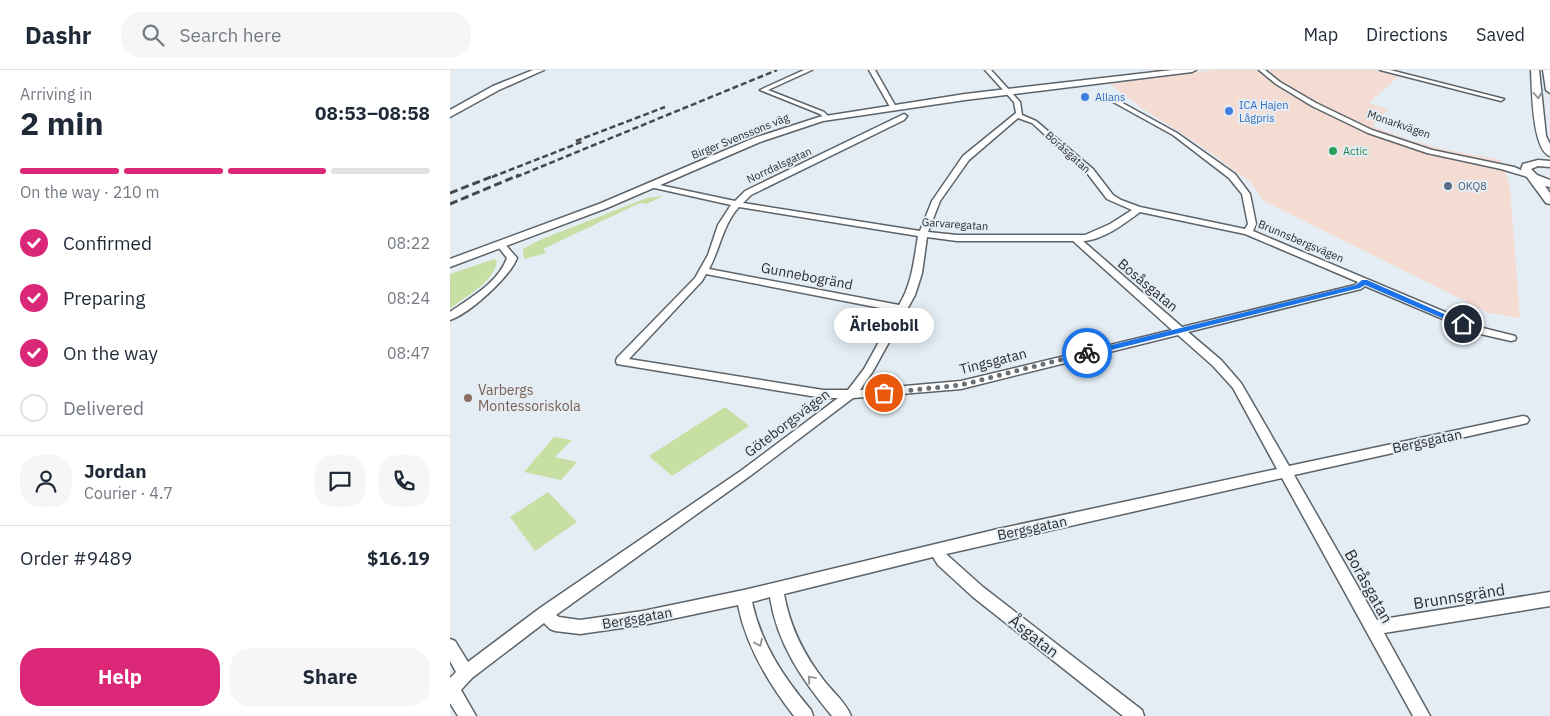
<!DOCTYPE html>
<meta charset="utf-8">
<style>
body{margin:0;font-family:"IBM Plex Sans",sans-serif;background:#f6f6f7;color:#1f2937;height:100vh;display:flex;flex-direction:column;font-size:19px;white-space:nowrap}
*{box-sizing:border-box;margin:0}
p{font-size:16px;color:#747a83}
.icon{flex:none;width:28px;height:28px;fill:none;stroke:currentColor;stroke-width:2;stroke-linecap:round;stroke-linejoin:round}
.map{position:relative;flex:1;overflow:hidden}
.sheet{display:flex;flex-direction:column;background:#fff;width:450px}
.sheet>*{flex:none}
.pin{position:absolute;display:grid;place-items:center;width:42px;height:42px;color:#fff;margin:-21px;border:2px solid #fff;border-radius:50%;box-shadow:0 1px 5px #0007}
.courier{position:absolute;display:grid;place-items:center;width:50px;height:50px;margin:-25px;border:4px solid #1a73e8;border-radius:50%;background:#fff;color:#222;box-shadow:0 1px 6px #0007}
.bubble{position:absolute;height:35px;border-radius:18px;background:#fff;box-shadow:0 2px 12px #0003;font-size:16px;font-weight:700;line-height:35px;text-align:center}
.head em{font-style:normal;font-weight:700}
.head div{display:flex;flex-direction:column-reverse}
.head{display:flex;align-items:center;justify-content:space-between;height:85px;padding:0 20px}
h1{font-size:32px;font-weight:700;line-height:38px}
.bar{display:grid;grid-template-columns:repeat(4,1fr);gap:8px 5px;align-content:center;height:60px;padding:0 20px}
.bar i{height:6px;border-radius:4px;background:#e0e1e3}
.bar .current{background:#db2777}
.bar p{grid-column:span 4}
.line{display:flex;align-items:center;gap:12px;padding:0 20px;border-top:1px solid #e0e1e3}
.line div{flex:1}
.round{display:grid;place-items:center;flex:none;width:52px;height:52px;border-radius:20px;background:#f6f6f7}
ol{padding:0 20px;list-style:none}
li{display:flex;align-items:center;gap:15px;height:55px}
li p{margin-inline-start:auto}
li .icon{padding:5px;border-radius:50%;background:#db2777;color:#fff;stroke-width:4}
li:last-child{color:#747a83}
li i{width:28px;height:28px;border:2px solid #e0e1e3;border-radius:50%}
.button{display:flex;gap:10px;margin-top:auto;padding:10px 20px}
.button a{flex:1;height:58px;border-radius:20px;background:#db2777;color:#fff;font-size:20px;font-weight:700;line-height:58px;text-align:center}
.button a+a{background:#f6f6f7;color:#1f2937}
header{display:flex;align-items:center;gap:30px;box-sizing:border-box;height:70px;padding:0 25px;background:#fff;border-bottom:1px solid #e0e1e3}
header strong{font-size:24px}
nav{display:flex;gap:28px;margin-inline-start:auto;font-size:18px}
.search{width:350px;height:45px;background:#f6f6f7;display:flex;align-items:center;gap:12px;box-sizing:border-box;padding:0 18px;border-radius:20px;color:#747a83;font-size:19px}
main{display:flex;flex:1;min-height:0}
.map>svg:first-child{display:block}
.commercial{fill:#f5dcd3}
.green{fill:#c8dfa3}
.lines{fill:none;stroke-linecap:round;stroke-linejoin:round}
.minor-casing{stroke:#5c6369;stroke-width:3}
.tertiary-casing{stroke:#5c6369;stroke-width:3}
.minor{fill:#fff;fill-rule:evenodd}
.tertiary{fill:#fff;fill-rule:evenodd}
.rail-far1{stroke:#45494c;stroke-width:2.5;stroke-dasharray:6 3;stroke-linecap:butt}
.rail{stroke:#45494c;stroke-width:3;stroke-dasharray:8 4;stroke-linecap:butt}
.oneway{stroke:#959698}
.route{fill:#1a73e8}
.done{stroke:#6c7175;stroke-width:5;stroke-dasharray:0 9}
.shop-dot{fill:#3f7fe0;stroke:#e4edf4;stroke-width:2}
.leisure-dot{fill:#2e9e5b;stroke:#e4edf4;stroke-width:2}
.service-dot{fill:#5c6f8a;stroke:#e4edf4;stroke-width:2}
.education-dot{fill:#8d6e63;stroke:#e4edf4;stroke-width:2}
.labels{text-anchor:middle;stroke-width:4;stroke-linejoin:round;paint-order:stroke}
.far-shop-label{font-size:11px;fill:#366cbe;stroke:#e4edf4;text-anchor:start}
.far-street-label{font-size:11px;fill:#2b2e31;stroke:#e4edf4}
.far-leisure-label{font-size:11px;fill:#27864d;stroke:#e4edf4;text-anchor:start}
.far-service-label{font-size:11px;fill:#4e5e75;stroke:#e4edf4;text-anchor:start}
.street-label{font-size:14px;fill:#2b2e31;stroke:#e4edf4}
.education-label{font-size:14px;fill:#785e54;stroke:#e4edf4;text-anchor:start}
.near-street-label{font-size:16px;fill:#2b2e31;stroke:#e4edf4}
</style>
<header>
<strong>Dashr</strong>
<div class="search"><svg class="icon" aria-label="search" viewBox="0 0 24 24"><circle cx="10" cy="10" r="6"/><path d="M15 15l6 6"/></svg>Search here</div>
<nav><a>Map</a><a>Directions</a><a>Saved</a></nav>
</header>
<main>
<section class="sheet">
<div class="head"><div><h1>2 min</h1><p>Arriving in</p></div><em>08:53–08:58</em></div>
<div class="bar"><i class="current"></i><i class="current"></i><i class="current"></i><i></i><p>On the way · 210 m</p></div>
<ol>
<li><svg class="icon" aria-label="check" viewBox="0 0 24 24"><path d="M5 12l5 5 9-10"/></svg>Confirmed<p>08:22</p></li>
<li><svg class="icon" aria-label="check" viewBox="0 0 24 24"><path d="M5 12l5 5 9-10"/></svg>Preparing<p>08:24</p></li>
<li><svg class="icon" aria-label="check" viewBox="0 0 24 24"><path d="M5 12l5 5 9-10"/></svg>On the way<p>08:47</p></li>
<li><i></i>Delivered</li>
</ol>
<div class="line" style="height:90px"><a class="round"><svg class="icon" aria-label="person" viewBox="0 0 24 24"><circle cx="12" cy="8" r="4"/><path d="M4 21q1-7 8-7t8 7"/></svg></a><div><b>Jordan</b><p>Courier · 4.7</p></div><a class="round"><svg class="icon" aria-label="chat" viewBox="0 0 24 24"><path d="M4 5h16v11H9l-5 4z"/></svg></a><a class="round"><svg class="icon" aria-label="phone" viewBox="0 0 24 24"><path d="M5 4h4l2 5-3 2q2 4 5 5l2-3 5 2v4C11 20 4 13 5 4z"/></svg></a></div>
<div class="line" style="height:65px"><div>Order #9489</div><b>$16.19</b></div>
<div class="button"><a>Help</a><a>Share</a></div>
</section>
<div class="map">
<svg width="1100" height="646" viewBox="0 0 1100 646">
<rect width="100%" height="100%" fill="#e4edf4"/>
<!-- commercial -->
<path class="commercial" d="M764,0h161l24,6 -30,27 19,6 -16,17 34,13 36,10 59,11 9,27 10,131 -31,-5 -225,-112 -14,-19 -47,-35 -63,-40 -30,-23z"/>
<!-- green -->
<g class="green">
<path d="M213,126l-16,8 -7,-1 -97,46 3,4 -22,6 -1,-10 19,-10 105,-41z"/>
<path d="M44,189l3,2c-2,21 -32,35 -47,48v-35z"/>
<path d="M275,337l24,19 -77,50 -23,-20z"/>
<path d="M104,367l18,3 -17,17 22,5 -16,18 -37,-8z"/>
<path d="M98,422l29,30 -42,29 -25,-34z"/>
</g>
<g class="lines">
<!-- minor casing -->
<g class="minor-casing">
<g id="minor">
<path d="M354,0h8l-44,20 56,22 6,6 -1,1h-4l-5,-5 -60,-24z"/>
<path d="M419,0h6l21,37 -1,1 -5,-1z"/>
<path d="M535,0h6l29,32 2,13 14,6 57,48 20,26 8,5 19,7 105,22 3,-5 -6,-30 -13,-16 -56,-43 -67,-37 -1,-1 3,-2 69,38 58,41 15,20 6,30 -3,7 230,97 32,8 1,2 -1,2 -4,1 -35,-8 -111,-47 -4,3 -173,43 33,28 20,23 48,83 234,-50 4,1 2,3 -2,3 -4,1 -229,51 83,145 173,-28v14l-166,27 46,83h-17l-131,-238 -336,76 37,33 159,123 2,6h-21l-150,-119 -35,-32 -5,-8 -149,37c6,34 20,61 41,88 9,11 21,21 26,34h-19c-29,-35 -55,-72 -62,-119l-18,5c9,42 32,76 59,108l2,6h-19c-25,-32 -48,-70 -56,-111l-95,20 -63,9 -25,-3 -5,-2 -6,-6 -72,55 -11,12 15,26h-18l-8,-13v-25l6,-6 -6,-11v-22l5,2 13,21 72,-54 202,-138 96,-72h-15l-206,-34 -1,-3 1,-3 78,-80 13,-23 10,-30 13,-20 -81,-18v-4l85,18 10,-10 159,-77 3,2 -3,4 -153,75 -8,8 177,28 12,-30 31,-45 53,-43 -2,-11zM568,48l14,5 55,50 20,26 25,11 -22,14 -25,11h-128l-29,-3 12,-31 29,-41zM289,137l179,29c-4,24 -6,48 -19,69l-190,-36c11,-20 14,-45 30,-62zM690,142l105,22 113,48 -3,3 -173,42 -99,-86c20,-1 41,-17 57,-29zM477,167l30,4h116l99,89 -211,51 -101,9 13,-19 42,-76 7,-22zM256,204l190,37 -32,58 -16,21h-25l-194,-31 73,-78zM728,265l35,31 20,22 44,81 -279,60 -254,61 -101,21 -63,9 -21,-3 -3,-2 194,-139 103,-78 108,-9z"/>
<path d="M809,0h6l15,12 36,21 56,27 60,20 82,17 21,9 -4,2 -30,-9 -74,-16 -59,-20 -56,-27 -36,-22z"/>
<path d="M930,0h10l114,29 -3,2z"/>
<path d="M50,171l3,1 14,16c-7,19 -48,56 -67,62v-8c20,-14 48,-29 57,-54l-11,-14z"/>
</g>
</g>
<!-- tertiary casing -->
<g class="tertiary-casing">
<g id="tertiary">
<path d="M83,0h11l-45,20 -49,27v-7l43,-24z"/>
<path d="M722,0h24l-4,2 -227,28 -142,21 -63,21 -153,66 -157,59v-8l149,-55 155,-66 65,-21 146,-23z"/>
<path d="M1081,0h8l7,66 4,8v12c-18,-6 -18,-68 -19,-86z"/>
<path d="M1093,0h7v23l-4,-3z"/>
<path d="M1088,90l12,1v6l-12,-1 -7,3 6,6 13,5v7l-5,-1 5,7v11l-4,-1 -25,-34 2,-5z"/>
</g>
</g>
<!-- minor -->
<use href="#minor" class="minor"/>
<!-- tertiary -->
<use href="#tertiary" class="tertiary"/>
<!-- rail-far1 -->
<g class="rail-far1">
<path d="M126,71l89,-34"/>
<path d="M42,107l92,-36"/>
<path d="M66,107l261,-107"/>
</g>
<!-- rail -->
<g class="rail">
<path d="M0,123l46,-18"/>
<path d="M0,134l69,-29"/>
</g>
</g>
<!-- one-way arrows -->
<defs><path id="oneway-chevron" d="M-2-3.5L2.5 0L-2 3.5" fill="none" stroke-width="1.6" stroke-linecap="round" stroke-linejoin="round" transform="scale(1.25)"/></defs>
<g class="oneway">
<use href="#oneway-chevron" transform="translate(1088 25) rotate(85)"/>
<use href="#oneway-chevron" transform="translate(309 573) rotate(65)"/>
<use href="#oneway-chevron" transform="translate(361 609) rotate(-130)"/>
</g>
<!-- route -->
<path class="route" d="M912,210h5l100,44 -6,2 -96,-41 -5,3 -273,68 -4,-3 4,-2 269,-66z"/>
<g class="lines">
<!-- done -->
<path class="done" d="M434,323l77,-8 126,-32"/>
</g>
<!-- markers -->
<g class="shop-dot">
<circle cx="635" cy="27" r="5"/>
<circle cx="779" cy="41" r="5"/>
</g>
<circle class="leisure-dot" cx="883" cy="81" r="5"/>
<circle class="service-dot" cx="998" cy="116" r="5"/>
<circle class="education-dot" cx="18" cy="328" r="5"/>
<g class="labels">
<!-- far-shop labels -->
<g class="far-shop-label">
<text x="645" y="31">Allans</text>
<text x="789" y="39">ICA Hajen<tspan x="789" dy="13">Lågpris</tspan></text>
</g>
<!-- far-street labels -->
<g class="far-street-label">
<text transform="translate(949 54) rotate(19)" y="4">Monarkvägen</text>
<text transform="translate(290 66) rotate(-22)" y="4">Birger Svenssons väg</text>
<text transform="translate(618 82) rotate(42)" y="4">Boråsgatan</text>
<text transform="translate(329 95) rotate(-25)" y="4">Norrdalsgatan</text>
<text transform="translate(505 154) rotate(4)" y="4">Garvaregatan</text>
<text transform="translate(851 171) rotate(23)" y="4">Brunnsbergsvägen</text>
</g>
<!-- far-leisure labels -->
<g class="far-leisure-label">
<text x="893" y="85">Actic</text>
</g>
<!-- far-service labels -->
<g class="far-service-label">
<text x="1008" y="120">OKQ8</text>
</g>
<!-- street labels -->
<g class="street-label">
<text transform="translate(357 206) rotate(11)" y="5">Gunnebogränd</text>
<text transform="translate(698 215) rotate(40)" y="5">Bosåsgatan</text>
<text transform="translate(543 291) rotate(-14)" y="5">Tingsgatan</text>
<text transform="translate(337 353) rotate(-37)" y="5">Göteborgsvägen</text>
<text transform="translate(977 371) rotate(-12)" y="5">Bergsgatan</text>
<text transform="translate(582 458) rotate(-12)" y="5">Bergsgatan</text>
<text transform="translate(187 548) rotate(-10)" y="5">Bergsgatan</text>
</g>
<!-- education labels -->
<g class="education-label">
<text x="28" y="325">Varbergs<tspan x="28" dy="16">Montessoriskola</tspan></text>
</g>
<!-- near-street labels -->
<g class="near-street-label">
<text transform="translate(919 516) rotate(61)" y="6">Boråsgatan</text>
<text transform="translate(1009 526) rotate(-9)" y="6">Brunnsgränd</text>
<text transform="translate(584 566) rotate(38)" y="6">Åsgatan</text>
</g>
</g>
</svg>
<div class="pin" style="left:434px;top:323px;background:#ea580c"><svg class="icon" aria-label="bag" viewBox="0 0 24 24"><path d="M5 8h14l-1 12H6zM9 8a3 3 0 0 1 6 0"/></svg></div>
<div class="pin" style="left:1013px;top:254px;background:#1f2937"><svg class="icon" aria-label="home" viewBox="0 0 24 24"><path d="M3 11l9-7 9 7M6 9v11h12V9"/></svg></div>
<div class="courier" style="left:637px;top:283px"><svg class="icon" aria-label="bike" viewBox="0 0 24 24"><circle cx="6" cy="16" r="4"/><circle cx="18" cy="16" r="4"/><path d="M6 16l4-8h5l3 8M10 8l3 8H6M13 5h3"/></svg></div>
<div class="bubble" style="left:384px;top:238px;width:100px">Ärlebobil</div>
</div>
</main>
